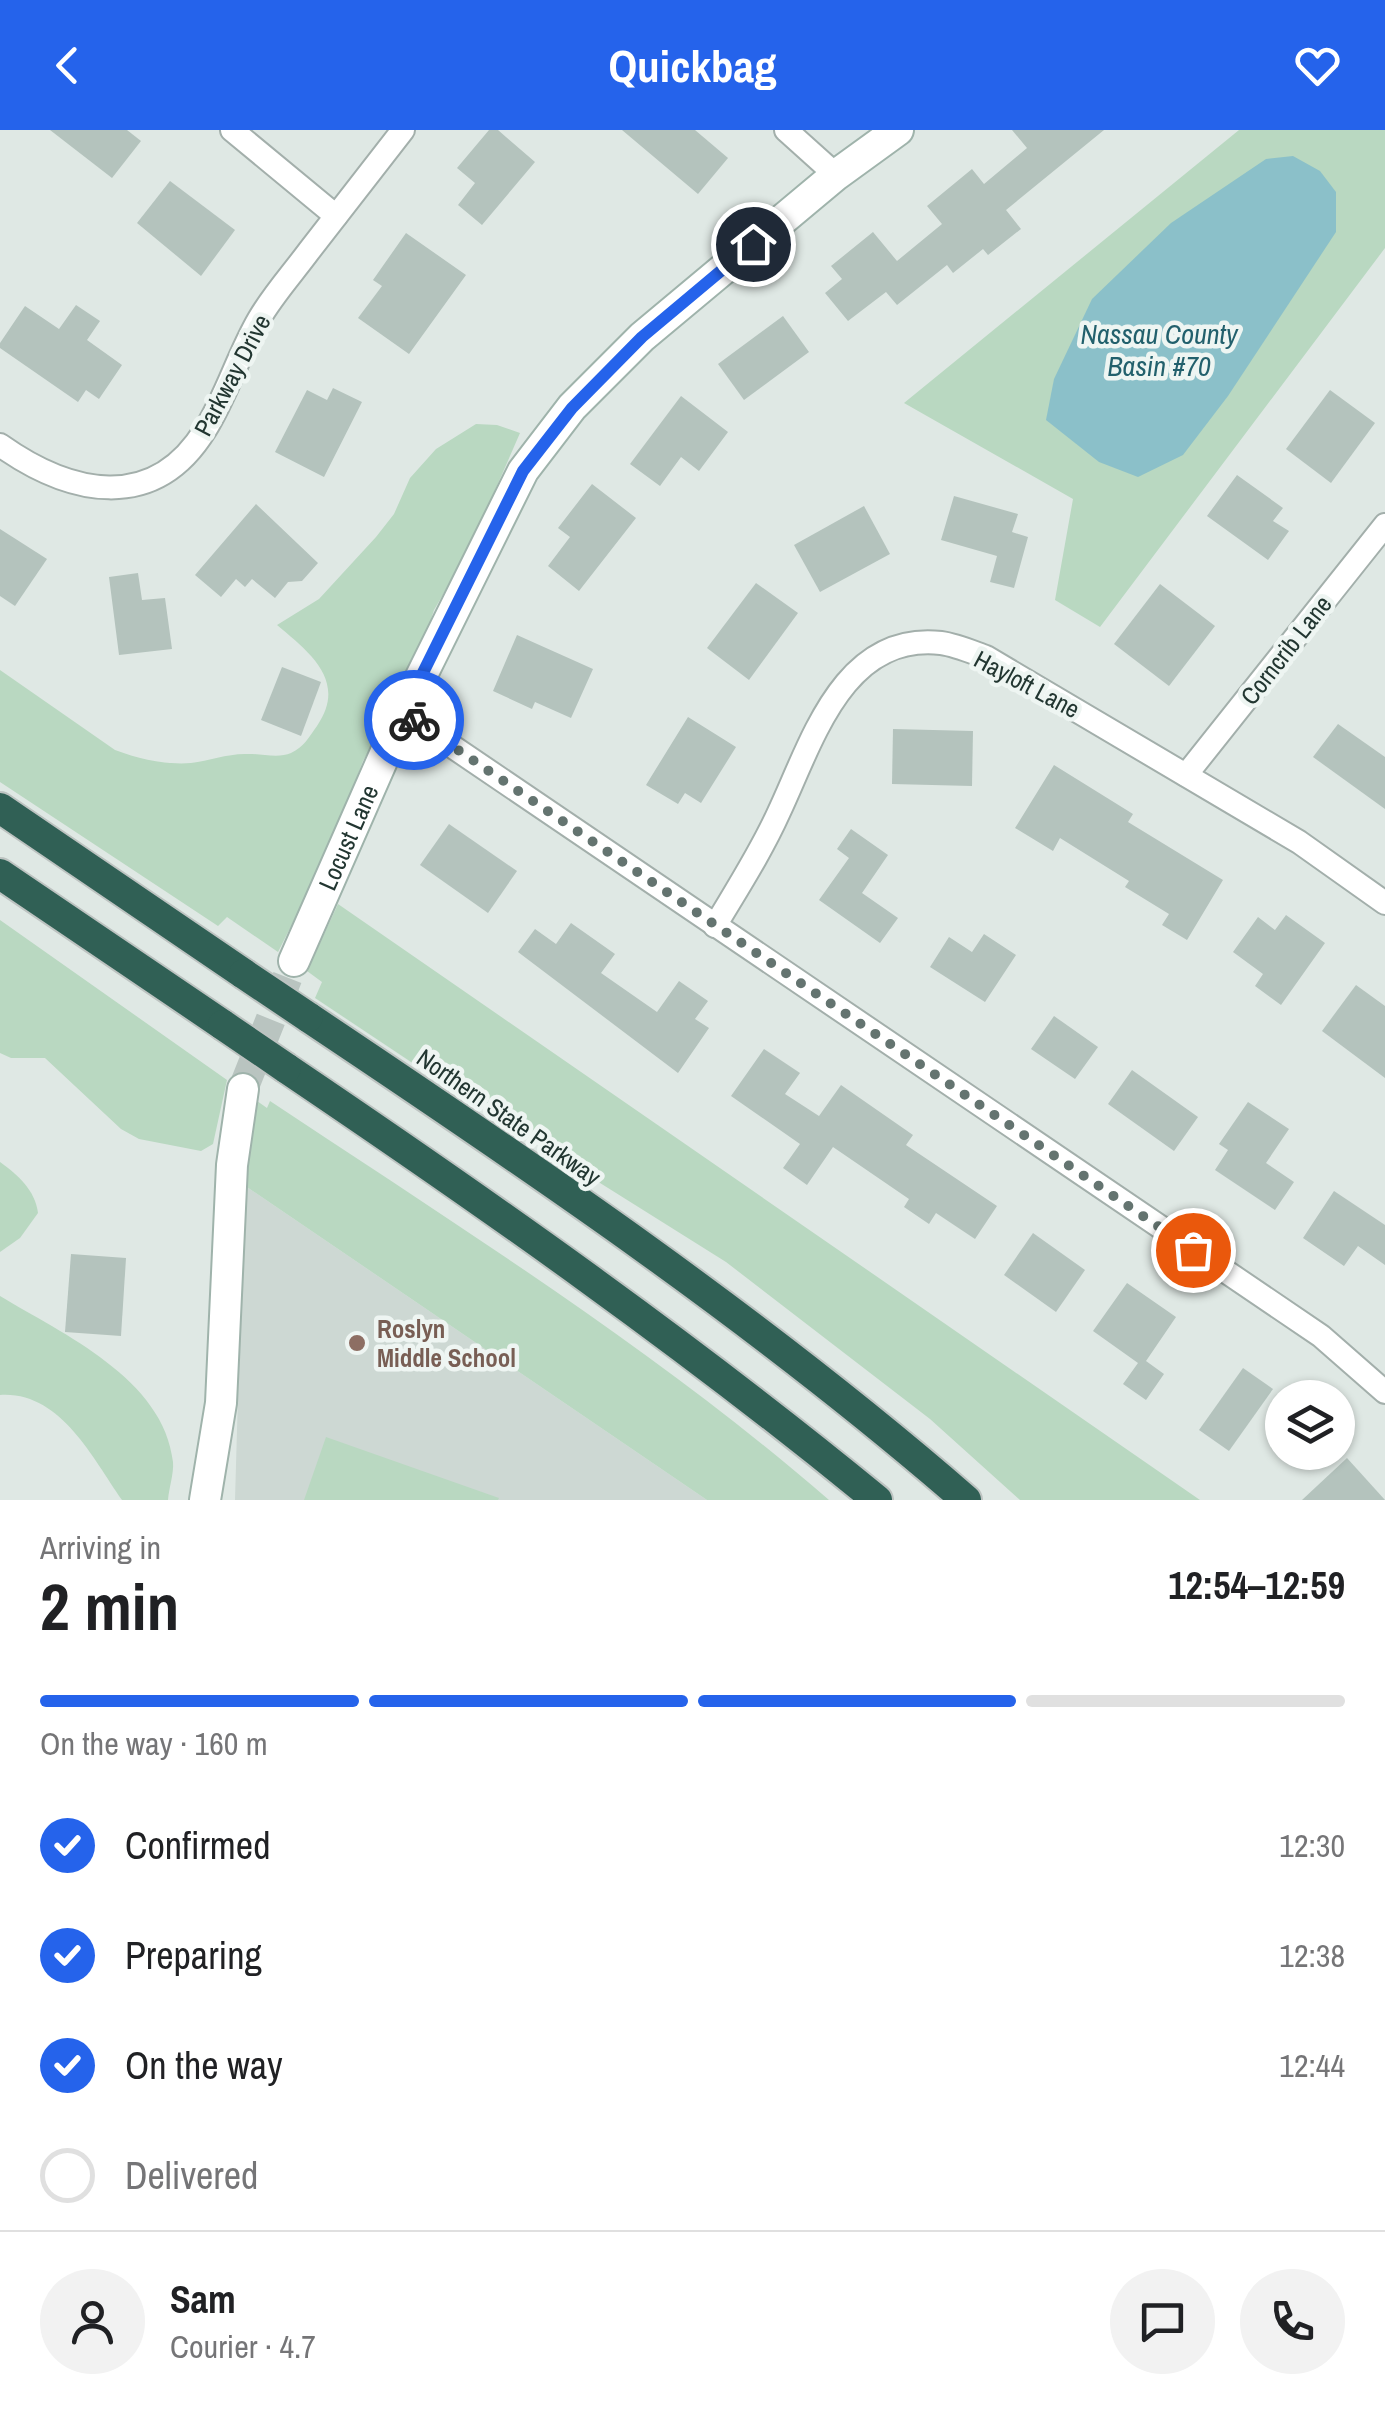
<!DOCTYPE html>
<meta charset="utf-8">
<style>
body{margin:0;font-family:"Archivo Narrow",sans-serif;background:#f2f2f2;color:#202124;height:100vh;display:flex;flex-direction:column;font-size:38px;white-space:nowrap}
*{box-sizing:border-box;margin:0}
p{font-size:32px;color:#757577}
.icon{flex:none;width:55px;height:55px;fill:none;stroke:currentColor;stroke-width:2;stroke-linecap:round;stroke-linejoin:round}
.map{position:relative;height:1370px;overflow:hidden}
.details{display:flex;flex-direction:column;background:#fff;flex:1}
.details>*{flex:none}
.tools{position:absolute;left:1265px;top:1250px;display:grid;gap:20px}
.tools a{display:grid;place-items:center;width:90px;height:90px;border-radius:50%;background:#fff;box-shadow:0 2px 8px #0004;font-size:50px}
.pin{position:absolute;display:grid;place-items:center;width:85px;height:85px;color:#fff;margin:-42px;border:5px solid #fff;border-radius:50%;box-shadow:0 2px 10px #0007}
.courier{position:absolute;display:grid;place-items:center;width:100px;height:100px;margin:-50px;border:8px solid #2563eb;border-radius:50%;background:#fff;color:#222;box-shadow:0 2px 12px #0007}
.summary em{font-style:normal;font-weight:700}
.summary div{display:flex;flex-direction:column-reverse}
.summary{display:flex;align-items:center;justify-content:space-between;height:170px;padding:0 40px}
h1{font-size:65px;font-weight:700;line-height:75px}
.bar{display:grid;grid-template-columns:repeat(4,1fr);gap:15px 10px;align-content:center;height:120px;padding:0 40px}
.bar i{height:12px;border-radius:8px;background:#e0e0e0}
.bar .current{background:#2563eb}
.bar p{grid-column:span 4}
.line{display:flex;align-items:center;gap:25px;padding:0 40px;border-top:2px solid #e0e0e0}
.line div{flex:1}
.round{display:grid;place-items:center;flex:none;width:105px;height:105px;border-radius:52px;background:#f2f2f2}
ol{padding:0 40px;list-style:none}
li{display:flex;align-items:center;gap:30px;height:110px}
li p{margin-inline-start:auto}
li .icon{padding:10px;border-radius:50%;background:#2563eb;color:#fff;stroke-width:4}
li:last-child{color:#757577}
li i{width:55px;height:55px;border:5px solid #e0e0e0;border-radius:50%}
header{display:flex;justify-content:space-between;align-items:center;height:130px;padding:0 40px;background:#2563eb;color:#fff;font-size:45px;font-weight:700}
.map>svg:first-child{display:block}
.built{fill:#cdd8d3}
.green{fill:#b9d8c1}
.water{fill:#8bc0c9}
.building{fill:#b4c3bd}
.lines{fill:none;stroke-linecap:round;stroke-linejoin:round}
.secondary-tunnel{stroke:#b9c4c0;stroke-width:30;stroke-dasharray:30 15;stroke-linecap:butt}
.street-casing{stroke:#a3afab;stroke-width:26}
.secondary-casing{stroke:#9fb3ab;stroke-width:34}
.highway-casing{stroke:#bdc3c1;stroke-width:34}
.street{stroke:#fff;stroke-width:22}
.secondary{stroke:#fff;stroke-width:30}
.highway{stroke:#306055;stroke-width:30}
.highway-bridge-casing{stroke:#bdc3c1;stroke-width:34;stroke-linecap:butt}
.highway-bridge{stroke:#306055;stroke-width:30}
.done{stroke:#647470;stroke-width:10;stroke-dasharray:0 18}
.route{stroke:#2563eb;stroke-width:12}
.education-dot{fill:#8d6e63;stroke:#eef5f2;stroke-width:4}
.labels{text-anchor:middle;stroke-width:9;stroke-linejoin:round;paint-order:stroke}
.street-label{font-size:25px;fill:#223631;stroke:#eef5f2}
.education-label{font-size:25px;font-weight:bold;fill:#785e54;stroke:#eef5f2;text-anchor:start}
.water-label{font-size:28px;font-style:italic;fill:#22606c;stroke:#eef5f2}
</style>
<header><svg class="icon" aria-label="back" viewBox="0 0 24 24"><path d="M15 5l-7 7 7 7"/></svg>Quickbag<svg class="icon" aria-label="heart" viewBox="0 0 24 24"><path d="M12 20l-8-8c-3-5 5-10 8-4 3-6 11-1 8 4z"/></svg></header>
<div class="map">
<svg width="1385" height="1370" viewBox="0 0 1385 1370">
<rect width="100%" height="100%" fill="#dfe8e4"/>
<!-- built -->
<path class="built" d="M244,1055l463,315h-472z"/>
<!-- green -->
<g class="green">
<path d="M1239,0h146v118l-285,379 -45,-27 18,-101 -169,-96z"/>
<path d="M476,294l21,1 23,8 -51,117 -35,60 -19,58 -52,93 -35,92 -50,99 -51,-35 -9,9 -218,-144v-112l115,80c24,9 51,15 76,13 18,-2 35,-9 54,-9 14,-1 33,5 46,-1 13,-6 18,-16 26,-27 31,-45 -8,-74 -40,-101l42,-26 57,-62 18,-23 16,-36 26,-29z"/>
<path d="M338,774l862,596h-180l-90,-81 -204,-157 -255,-160 -156,-104 7,-16 -15,-11z"/>
<path d="M0,790l227,160 -14,64 -12,7 -62,-12 -18,-10 -76,-71h-34l-11,-5z"/>
<path d="M257,971l10,7 3,-7c191,127 386,249 559,399h-122l-463,-315 3,-47z"/>
<path d="M0,1032c18,13 35,28 38,51l-18,25 -20,14z"/>
<path d="M0,1166c63,38 164,83 173,166 1,11 -4,26 -5,38h-46c-30,-43 -62,-109 -122,-105z"/>
<path d="M326,1307l173,61 -1,2h-194z"/>
</g>
<!-- water -->
<path class="water" d="M1293,26l27,15 16,21v40l-108,164 -45,59 -45,22 -39,-15 -53,-42 8,-41 38,-80 79,-76 95,-64z"/>
<!-- building -->
<g class="building">
<path d="M50,0h77l14,11 -29,37z"/>
<path d="M489,0h9l37,32 -53,63 -24,-20 17,-22 -18,-15z"/>
<path d="M622,0h73l33,28 -30,36z"/>
<path d="M1012,0h92l-98,80 15,19 -33,26 -5,-6 -30,24 -6,-8 -50,40 -11,-13 -38,29 -23,-28 17,-14 -11,-13 42,-34 24,29 45,-37 -15,-18 45,-37 12,15 43,-36z"/>
<path d="M170,51l65,49 -34,46 -64,-53z"/>
<path d="M406,103l60,42 -57,79 -51,-36 24,-32 -9,-6z"/>
<path d="M76,175l24,16 -13,19 35,25 -23,34 -13,-9 -8,12 -78,-54v-5l25,-37 34,23z"/>
<path d="M783,186l26,36 -65,48 -26,-36z"/>
<path d="M333,258l29,14 -38,75 -49,-25 32,-62 20,10z"/>
<path d="M1330,260l45,33 -44,60 -45,-34z"/>
<path d="M681,266l47,36 -29,39 -18,-14 -21,29 -30,-22z"/>
<path d="M1237,345l46,33 -10,13 16,10 -21,29 -61,-44z"/>
<path d="M592,354l44,34 -57,73 -31,-25 22,-29 -12,-9z"/>
<path d="M954,366l64,18 -6,18 16,5 -14,51 -24,-6 7,-26 -56,-16z"/>
<path d="M256,374l62,59 -16,18 -14,1 -13,16 -23,-19 -7,8 -9,-8 -15,18 -26,-22z"/>
<path d="M864,376l26,48 -70,38 -26,-47z"/>
<path d="M0,399l47,30 -32,47 -15,-10z"/>
<path d="M138,443l4,27 23,-2 7,51 -53,6 -10,-78z"/>
<path d="M756,453l42,30 -49,67 -42,-32z"/>
<path d="M1160,454l55,42 -46,60 -55,-42z"/>
<path d="M517,505l76,34 -22,49 -36,-16 -3,7 -39,-18z"/>
<path d="M282,537l39,15 -20,54 -40,-16z"/>
<path d="M688,587l48,30 -35,56 -16,-10 -7,11 -32,-19z"/>
<path d="M1338,594l47,33v52l-72,-52z"/>
<path d="M893,599l80,2 -1,55 -80,-2z"/>
<path d="M1054,635l79,49 -5,8 95,58 -36,60 -25,-15 7,-11 -44,-27 4,-6 -69,-43 -7,13 -38,-23z"/>
<path d="M449,694l68,47 -29,42 -68,-48z"/>
<path d="M851,699l37,26 -26,38 36,25 -18,25 -61,-43 30,-42 -12,-9z"/>
<path d="M1286,785l39,28 -44,62 -26,-19 8,-12 -30,-22 25,-35 17,13z"/>
<path d="M571,793l44,31 -14,19 56,39 22,-31 29,20 -13,18 14,9 -31,45 -160,-121 17,-23 21,15z"/>
<path d="M984,804l32,21 -31,47 -55,-35 19,-30 23,15z"/>
<path d="M1356,855l29,21v72l-63,-47z"/>
<path d="M1054,886l44,31 -23,32 -44,-30z"/>
<path d="M764,919l36,24 -15,21 34,22 22,-31 72,50 -7,10 91,61 -22,33 -39,-26 -7,11 -25,-17 5,-8 -76,-52 -26,38 -24,-17 17,-24 -69,-48z"/>
<path d="M1132,940l66,47 -24,34 -66,-47z"/>
<path d="M1248,972l41,27 -23,34 28,19 -19,28 -60,-40 13,-20 -9,-6z"/>
<path d="M1334,1061l51,34v40l-27,-19 -14,20 -41,-28z"/>
<path d="M1033,1103l52,37 -29,42 -52,-37z"/>
<path d="M71,1124l55,4 -5,78 -56,-4z"/>
<path d="M1127,1153l49,34 -30,44 18,13 -18,26 -23,-16 15,-21 -45,-32z"/>
<path d="M1243,1238l30,21 -44,62 -30,-21z"/>
<path d="M1347,1328l38,42h-83z"/>
</g>
<g class="lines">
<!-- secondary-tunnel -->
<path class="secondary-tunnel" d="M243,959l51,-128"/>
<!-- street casing -->
<g class="street-casing">
<g id="street">
<path d="M232,0l104,86"/>
<path d="M786,0l50,45"/>
<path d="M0,315c69,49 153,69 205,-15 22,-35 33,-75 54,-111 14,-24 33,-45 50,-68 31,-40 63,-81 94,-121"/>
<path d="M403,583l918,623 64,56"/>
<path d="M1186,645l199,-250"/>
<path d="M715,796c22,-37 46,-74 64,-114 33,-70 64,-180 162,-169 15,2 31,9 45,14l313,185 86,61"/>
</g>
</g>
<!-- secondary casing -->
<g class="secondary-casing">
<g id="secondary">
<path id="s1" d="M294,831l109,-248 120,-242 49,-64 70,-70 194,-162 62,-45"/>
<path d="M205,1370l16,-97 11,-238 11,-76"/>
</g>
</g>
<!-- highway casing -->
<g class="highway-casing">
<g id="highway">
<path d="M0,678l244,166"/>
<path d="M0,744l223,151"/>
<path d="M308,887c226,151 452,304 658,483"/>
<path d="M286,938c203,137 402,277 591,432"/>
</g>
</g>
<!-- street -->
<use href="#street" class="street"/>
<!-- secondary -->
<use href="#secondary" class="secondary"/>
<!-- highway -->
<use href="#highway" class="highway"/>
<!-- highway-bridge casing -->
<g class="highway-bridge-casing">
<g id="highway-bridge">
<path d="M244,844l64,43"/>
<path d="M223,895l63,43"/>
</g>
</g>
<!-- highway-bridge -->
<use href="#highway-bridge" class="highway-bridge"/>
</g>
<g class="lines">
<!-- done -->
<path class="done" d="M414,590l779,530"/>
<!-- route -->
<path class="route" d="M414,590l-11,-7 120,-242 49,-63 70,-71 111,-93"/>
</g>
<!-- markers -->
<circle class="education-dot" cx="357" cy="1213" r="10"/>
<g class="labels">
<!-- street labels -->
<g class="street-label">
<text transform="translate(232 245) rotate(-62)" y="9">Parkway Drive</text>
<text transform="translate(1286 520) rotate(-52)" y="9">Corncrib Lane</text>
<text transform="translate(1027 554) rotate(28)" y="9">Hayloft Lane</text>
<text dy="9" stroke="none"><textPath href="#s1" startOffset="135">Locust Lane</textPath></text>
<text transform="translate(509 987) rotate(35)" y="9">Northern State Parkway</text>
</g>
<!-- education labels -->
<g class="education-label">
<text x="377" y="1208">Roslyn<tspan x="377" dy="29">Middle School</tspan></text>
</g>
<!-- water labels -->
<g class="water-label">
<text x="1159" y="214">Nassau County<tspan x="1159" dy="32">Basin #70</tspan></text>
</g>
</g>
</svg>
<div class="tools">
<a><svg class="icon" aria-label="layers" viewBox="0 0 24 24"><path d="M12 4l9 5-9 5-9-5zM3 14l9 5 9-5"/></svg></a>
</div>
<div class="pin" style="left:1193px;top:1120px;background:#ea580c"><svg class="icon" aria-label="bag" viewBox="0 0 24 24"><path d="M5 8h14l-1 12H6zM9 8a3 3 0 0 1 6 0"/></svg></div>
<div class="pin" style="left:753px;top:114px;background:#1f2937"><svg class="icon" aria-label="home" viewBox="0 0 24 24"><path d="M3 11l9-7 9 7M6 9v11h12V9"/></svg></div>
<div class="courier" style="left:414px;top:590px"><svg class="icon" aria-label="bike" viewBox="0 0 24 24"><circle cx="6" cy="16" r="4"/><circle cx="18" cy="16" r="4"/><path d="M6 16l4-8h5l3 8M10 8l3 8H6M13 5h3"/></svg></div>
</div>
<section class="details">
<div class="summary"><div><h1>2 min</h1><p>Arriving in</p></div><em>12:54–12:59</em></div>
<div class="bar"><i class="current"></i><i class="current"></i><i class="current"></i><i></i><p>On the way · 160 m</p></div>
<ol>
<li><svg class="icon" aria-label="check" viewBox="0 0 24 24"><path d="M5 12l5 5 9-10"/></svg>Confirmed<p>12:30</p></li>
<li><svg class="icon" aria-label="check" viewBox="0 0 24 24"><path d="M5 12l5 5 9-10"/></svg>Preparing<p>12:38</p></li>
<li><svg class="icon" aria-label="check" viewBox="0 0 24 24"><path d="M5 12l5 5 9-10"/></svg>On the way<p>12:44</p></li>
<li><i></i>Delivered</li>
</ol>
<div class="line" style="height:180px"><a class="round"><svg class="icon" aria-label="person" viewBox="0 0 24 24"><circle cx="12" cy="8" r="4"/><path d="M4 21q1-7 8-7t8 7"/></svg></a><div><b>Sam</b><p>Courier · 4.7</p></div><a class="round"><svg class="icon" aria-label="chat" viewBox="0 0 24 24"><path d="M4 5h16v11H9l-5 4z"/></svg></a><a class="round"><svg class="icon" aria-label="phone" viewBox="0 0 24 24"><path d="M5 4h4l2 5-3 2q2 4 5 5l2-3 5 2v4C11 20 4 13 5 4z"/></svg></a></div>
</section>
